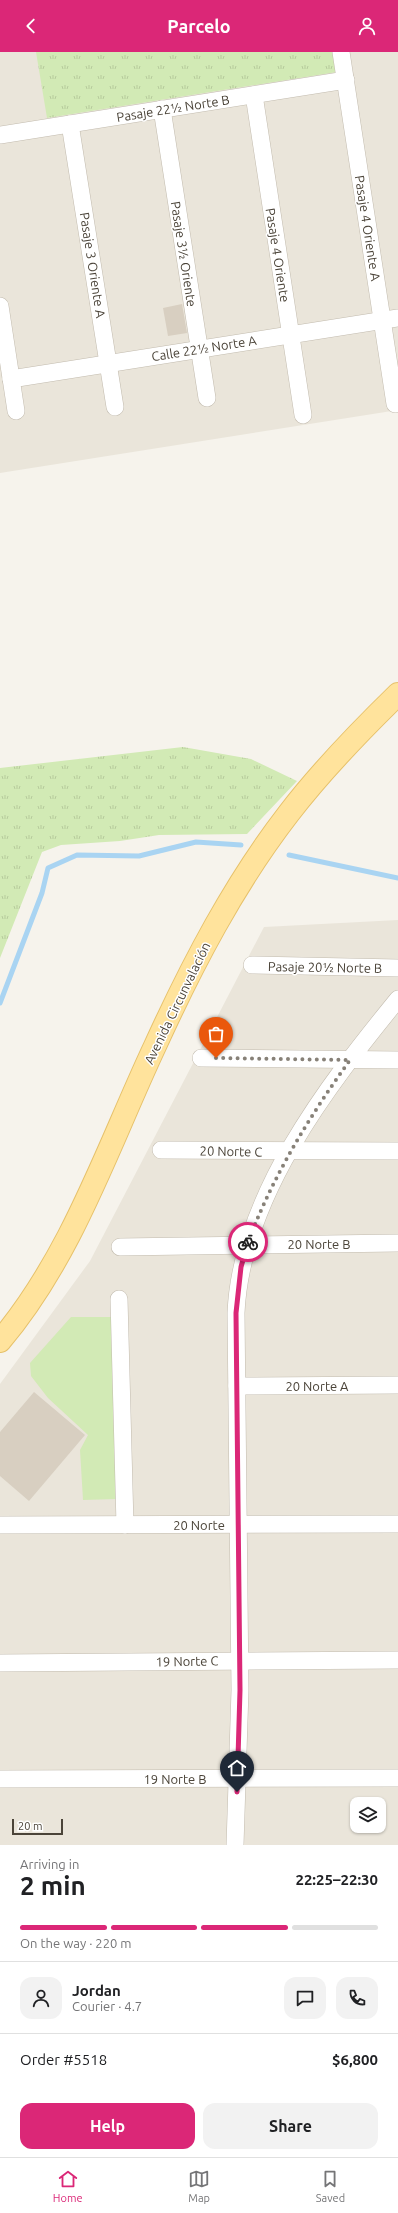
<!DOCTYPE html>
<meta charset="utf-8">
<style>
body{margin:0;font-family:Ubuntu,sans-serif;background:#f2f2f2;color:#202124;height:100vh;display:flex;flex-direction:column;font-size:15px;white-space:nowrap}
*{box-sizing:border-box;margin:0}
p{font-size:13px;color:#757577}
.icon{flex:none;width:22px;height:22px;fill:none;stroke:currentColor;stroke-width:2;stroke-linecap:round;stroke-linejoin:round}
.map{position:relative;height:1793px;overflow:hidden}
.panel{display:flex;flex-direction:column;background:#fff;flex:1}
.panel>*{flex:none}
.controls{position:absolute;left:350px;top:1745px;display:grid;gap:8px}
.controls a{display:grid;place-items:center;width:36px;height:36px;border-radius:8px;background:#fff;box-shadow:0 1px 3px #0004;font-size:20px}
.scale{position:absolute;left:12px;bottom:10px;width:51px;box-sizing:border-box;padding-left:4px;border:2px solid #4b4439;border-top:0;font-size:11px;line-height:14px;white-space:nowrap;color:#4b4439;-webkit-text-stroke:3px #fff;paint-order:stroke}
.pin{position:absolute;display:grid;place-items:center;width:34px;height:34px;color:#fff;margin:-41px -17px;border-radius:50% 50% 50% 0;rotate:-45deg;box-shadow:0 0 4px #0007}
.pin .icon{rotate:45deg}
.courier{position:absolute;display:grid;place-items:center;width:40px;height:40px;margin:-20px;border:3px solid #db2777;border-radius:50%;background:#fff;color:#222;box-shadow:0 1px 5px #0007}
.overview em{font-style:normal;font-weight:700}
.overview div{display:flex;flex-direction:column-reverse}
.overview{display:flex;align-items:center;justify-content:space-between;height:68px;padding:0 20px}
h1{font-size:26px;font-weight:700;line-height:30px}
.bar{display:grid;grid-template-columns:repeat(4,1fr);gap:6px 4px;align-content:center;height:48px;padding:0 20px}
.bar i{height:5px;border-radius:3px;background:#e0e0e0}
.bar .active{background:#db2777}
.bar p{grid-column:span 4}
.line{display:flex;align-items:center;gap:10px;padding:0 20px;border-top:1px solid #e0e0e0}
.line div{flex:1}
.round{display:grid;place-items:center;flex:none;width:42px;height:42px;border-radius:12px;background:#f2f2f2}
.action{display:flex;gap:8px;margin-top:auto;padding:8px 20px}
.action a{flex:1;height:46px;border-radius:12px;background:#db2777;color:#fff;font-size:16px;font-weight:700;line-height:46px;text-align:center}
.action a+a{background:#f2f2f2;color:#202124}
header{display:flex;justify-content:space-between;align-items:center;height:52px;padding:0 20px;background:#db2777;color:#fff;font-size:18px;font-weight:700}
.menu{display:flex;justify-content:space-around;align-items:center;height:56px;border-top:1px solid #e0e0e0;background:#fff;font-size:11px;color:#757577}
.menu a{display:grid;justify-items:center;gap:2px}
.menu .active{color:#db2777}
.map>svg:first-child{display:block}
.residential{fill:#eae5da;fill-rule:evenodd}
.green{fill:#d2eab5}
.park{fill:url(#park-tufts)}
.lines{fill:none;stroke-linecap:round;stroke-linejoin:round}
.stream{stroke:#a9d4f2;stroke-width:5}
.building{fill:#d8cfc1}
.minor-casing{stroke:#c2bbae;stroke-width:18}
.primary-casing{stroke:#e6c16a;stroke-width:24}
.minor{stroke:#fff;stroke-width:17}
.primary{stroke:#ffe39c;stroke-width:22}
.done{stroke:#878178;stroke-width:4;stroke-dasharray:0 7.2}
.route{stroke:#db2777;stroke-width:5}
.labels{text-anchor:middle;stroke-width:3;stroke-linejoin:round;paint-order:stroke}
.street-label{font-size:13px;fill:#4b4439;stroke:#fff}
</style>
<header><svg class="icon" aria-label="back" viewBox="0 0 24 24"><path d="M15 5l-7 7 7 7"/></svg>Parcelo<svg class="icon" aria-label="person" viewBox="0 0 24 24"><circle cx="12" cy="8" r="4"/><path d="M4 21q1-7 8-7t8 7"/></svg></header>
<div class="map">
<svg width="398" height="1793" viewBox="0 0 398 1793">
<defs>
<pattern id="park-tufts" width="24" height="20" patternUnits="userSpaceOnUse"><rect width="24" height="20" fill="#d2eab5"/><path d="M3 7l-1-3M5 7V3M7 7l1-3M15 17l-1-3M17 17v-4M19 17l1-3" fill="none" stroke="#b6ca9c"/></pattern>
</defs>
<rect width="100%" height="100%" fill="#f6f3ec"/>
<!-- residential -->
<g class="residential">
<path d="M0,0h398v358l-398,63z"/>
<path d="M398,868v925h-398v-461l90,-123 174,-334zM357,1752h22v22h-22z"/>
</g>
<!-- green -->
<path class="green" d="M71,1265h40l6,182 -34,1 -3,-50 8,-15 -40,-37 -17,-22 -1,-13z"/>
<!-- park -->
<g class="park">
<path d="M36,0h298l3,20 -290,46z"/>
<path d="M183,695l68,12 46,22 -50,53 -88,1 -39,6 -59,4 -19,7 -42,106v-190z"/>
</g>
<g class="lines">
<!-- stream -->
<g class="stream">
<path d="M289,803l109,23"/>
<path d="M0,951l42,-110 6,-25 29,-13 62,1 57,-14 45,3"/>
</g>
</g>
<!-- building -->
<g class="building">
<path d="M182,252l5,29 -19,3 -5,-28z"/>
<path d="M34,1340l51,43 -56,66 -29,-25v-44z"/>
</g>
<g class="lines">
<!-- minor casing -->
<g class="minor-casing">
<g id="minor">
<path d="M341,0l54,352"/>
<path d="M254,43l49,320"/>
<path d="M162,57l45,289"/>
<path d="M70,72l45,283"/>
<path d="M0,83l346,-55"/>
<path d="M0,254l16,105"/>
<path d="M11,327l387,-61"/>
<path d="M252,913l146,3"/>
<path d="M201,1006l197,2"/>
<path d="M161,1098l237,1"/>
<path d="M120,1195l278,-4"/>
<path d="M119,1247l6,226"/>
<path d="M237,1334l161,-1"/>
<path d="M0,1473l398,-1"/>
<path d="M0,1611l398,-3"/>
<path d="M0,1727l398,-1"/>
<path d="M235,1793l5,-155 -4,-377c5,-116 91,-227 162,-314"/>
</g>
</g>
<!-- primary casing -->
<g class="primary-casing">
<path id="primary" d="M0,1289c72,-85 108,-195 155,-295 37,-81 79,-162 134,-233 33,-43 70,-81 109,-119"/>
</g>
<!-- minor -->
<use href="#minor" class="minor"/>
<!-- primary -->
<use href="#primary" class="primary"/>
</g>
<g class="lines">
<!-- done -->
<path class="done" d="M216,1006l134,2c-41,57 -77,116 -102,182"/>
<!-- route -->
<path class="route" d="M237,1740l3,-102 -4,-377 5,-46 7,-25"/>
</g>
<g class="labels">
<!-- street labels -->
<g class="street-label">
<text transform="translate(173 56) rotate(-9)" y="5">Pasaje 22½ Norte B</text>
<text transform="translate(368 176) rotate(81)" y="5">Pasaje 4 Oriente A</text>
<text transform="translate(184 202) rotate(81)" y="5">Pasaje 3½ Oriente</text>
<text transform="translate(278 203) rotate(81)" y="5">Pasaje 4 Oriente</text>
<text transform="translate(93 213) rotate(81)" y="5">Pasaje 3 Oriente A</text>
<text transform="translate(204 296) rotate(-9)" y="5">Calle 22½ Norte A</text>
<text transform="translate(325 915) rotate(1)" y="5">Pasaje 20½ Norte B</text>
<text transform="translate(177 951) rotate(-64)" y="5">Avenida Circunvalación</text>
<text transform="translate(231 1099) rotate(1)" y="5">20 Norte C</text>
<text x="319" y="1197">20 Norte B</text>
<text x="317" y="1339">20 Norte A</text>
<text x="199" y="1478">20 Norte</text>
<text transform="translate(187 1609) rotate(-1)" y="5">19 Norte C</text>
<text x="175" y="1732">19 Norte B</text>
</g>
</g>
</svg>
<div class="controls">
<a><svg class="icon" aria-label="layers" viewBox="0 0 24 24"><path d="M12 4l9 5-9 5-9-5zM3 14l9 5 9-5"/></svg></a>
</div>
<div class="scale">20 m</div>
<div class="pin" style="left:216px;top:1006px;background:#ea580c"><svg class="icon" aria-label="bag" viewBox="0 0 24 24"><path d="M5 8h14l-1 12H6zM9 8a3 3 0 0 1 6 0"/></svg></div>
<div class="pin" style="left:237px;top:1740px;background:#1f2937"><svg class="icon" aria-label="home" viewBox="0 0 24 24"><path d="M3 11l9-7 9 7M6 9v11h12V9"/></svg></div>
<div class="courier" style="left:248px;top:1190px"><svg class="icon" aria-label="bike" viewBox="0 0 24 24"><circle cx="6" cy="16" r="4"/><circle cx="18" cy="16" r="4"/><path d="M6 16l4-8h5l3 8M10 8l3 8H6M13 5h3"/></svg></div>
</div>
<section class="panel">
<div class="overview"><div><h1>2 min</h1><p>Arriving in</p></div><em>22:25–22:30</em></div>
<div class="bar"><i class="active"></i><i class="active"></i><i class="active"></i><i></i><p>On the way · 220 m</p></div>
<div class="line" style="height:72px"><a class="round"><svg class="icon" aria-label="person" viewBox="0 0 24 24"><circle cx="12" cy="8" r="4"/><path d="M4 21q1-7 8-7t8 7"/></svg></a><div><b>Jordan</b><p>Courier · 4.7</p></div><a class="round"><svg class="icon" aria-label="chat" viewBox="0 0 24 24"><path d="M4 5h16v11H9l-5 4z"/></svg></a><a class="round"><svg class="icon" aria-label="phone" viewBox="0 0 24 24"><path d="M5 4h4l2 5-3 2q2 4 5 5l2-3 5 2v4C11 20 4 13 5 4z"/></svg></a></div>
<div class="line" style="height:52px"><div>Order #5518</div><b>$6,800</b></div>
<div class="action"><a>Help</a><a>Share</a></div>
</section>
<nav class="menu">
<a class="active"><svg class="icon" aria-label="home" viewBox="0 0 24 24"><path d="M3 11l9-7 9 7M6 9v11h12V9"/></svg>Home</a>
<a><svg class="icon" aria-label="map" viewBox="0 0 24 24"><path d="M3 6l6-2 6 2 6-2v14l-6 2-6-2-6 2zM9 4v14M15 6v14"/></svg>Map</a>
<a><svg class="icon" aria-label="saved" viewBox="0 0 24 24"><path d="M7 4h10v16l-5-4-5 4z"/></svg>Saved</a>
</nav>
